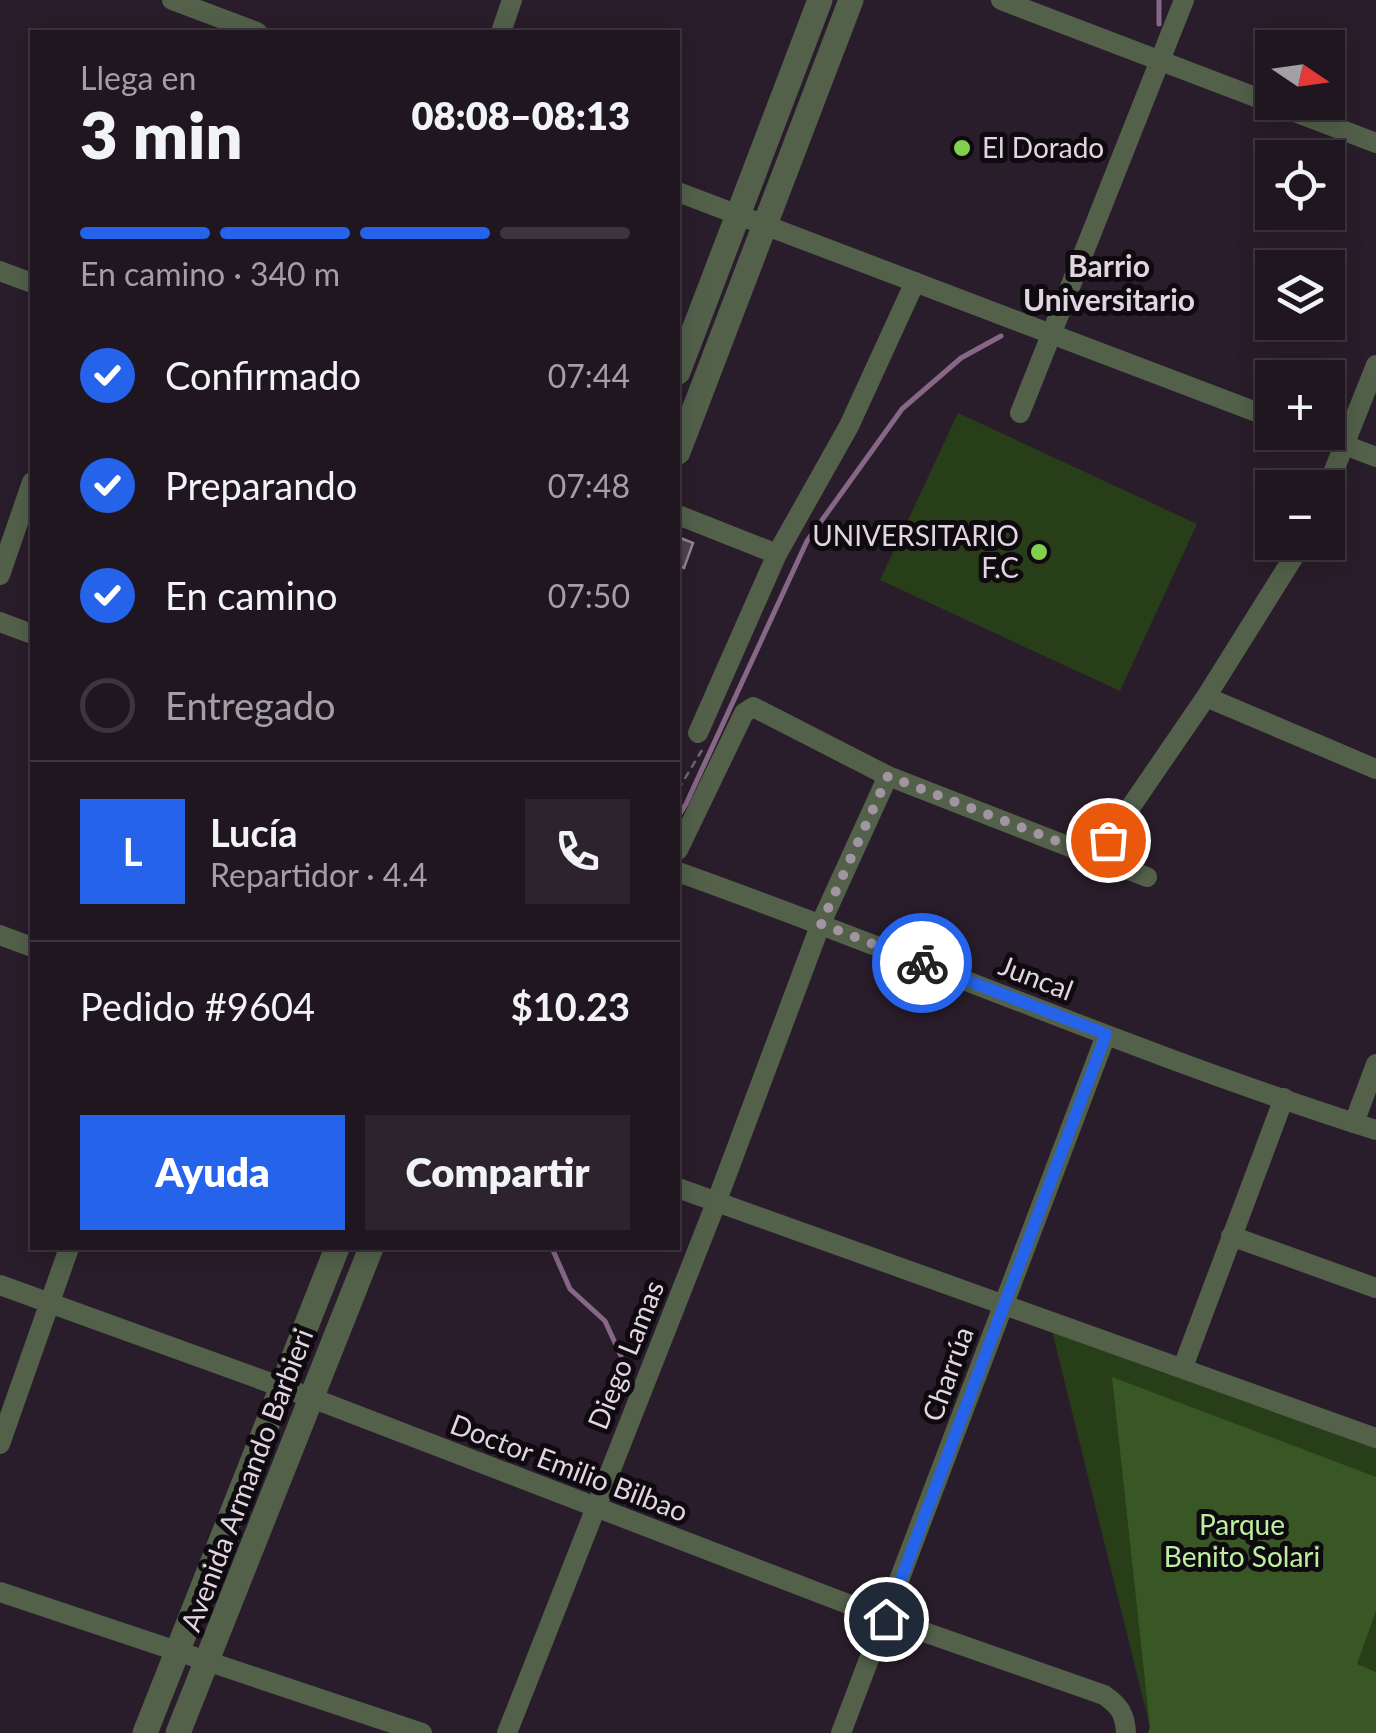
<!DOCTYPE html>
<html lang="es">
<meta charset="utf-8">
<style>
body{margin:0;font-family:Lato,sans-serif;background:#2d232d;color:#f1f3f6;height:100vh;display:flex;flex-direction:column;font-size:38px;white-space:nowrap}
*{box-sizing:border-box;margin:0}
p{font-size:32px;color:#a29fa5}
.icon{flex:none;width:55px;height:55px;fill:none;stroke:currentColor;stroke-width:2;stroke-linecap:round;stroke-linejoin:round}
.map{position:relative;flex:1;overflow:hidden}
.drawer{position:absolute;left:30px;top:30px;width:650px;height:1220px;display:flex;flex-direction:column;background:#201620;border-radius:0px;box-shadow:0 5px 25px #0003,0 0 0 2px #3d353e}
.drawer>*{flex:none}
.needle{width:65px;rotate:103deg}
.controls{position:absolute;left:1255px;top:30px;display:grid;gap:20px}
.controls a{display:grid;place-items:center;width:90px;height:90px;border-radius:0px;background:#201620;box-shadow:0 5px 25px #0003,0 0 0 2px #3d353e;font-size:50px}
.pin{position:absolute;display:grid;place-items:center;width:85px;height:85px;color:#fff;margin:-42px;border:5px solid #fff;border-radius:50%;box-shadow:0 2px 10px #0007}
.courier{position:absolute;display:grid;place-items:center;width:100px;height:100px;margin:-50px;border:8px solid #2563eb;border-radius:50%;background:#fff;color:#222;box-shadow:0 2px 12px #0007}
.head em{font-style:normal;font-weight:800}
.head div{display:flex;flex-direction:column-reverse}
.head{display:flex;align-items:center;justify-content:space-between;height:170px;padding:0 50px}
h1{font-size:65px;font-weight:800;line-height:75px}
.bar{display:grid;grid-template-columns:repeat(4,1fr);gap:15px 10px;align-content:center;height:120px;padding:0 50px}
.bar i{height:12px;border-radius:8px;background:#3d353e}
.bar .selected{background:#2563eb}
.bar p{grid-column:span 4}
.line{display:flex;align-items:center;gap:25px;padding:0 50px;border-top:2px solid #3d353e}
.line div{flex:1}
.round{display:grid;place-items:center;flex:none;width:105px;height:105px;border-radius:0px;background:#2d232d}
ol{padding:0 50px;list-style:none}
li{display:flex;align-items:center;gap:30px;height:110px}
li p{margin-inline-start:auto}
li .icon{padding:10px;border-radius:50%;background:#2563eb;color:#fff;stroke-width:4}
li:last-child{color:#a29fa5}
li i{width:55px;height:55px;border:5px solid #3d353e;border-radius:50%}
.primary-button{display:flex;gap:20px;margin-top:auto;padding:20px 50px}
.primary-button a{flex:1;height:115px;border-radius:0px;background:#2563eb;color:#fff;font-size:40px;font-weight:800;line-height:115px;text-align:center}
.primary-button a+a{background:#2d232d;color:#f1f3f6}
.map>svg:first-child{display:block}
.green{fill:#273e19}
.forest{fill:#385724}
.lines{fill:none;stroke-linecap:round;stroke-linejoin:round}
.stream{stroke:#876788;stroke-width:5}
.building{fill:#504251;stroke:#958495;stroke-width:2.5}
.path{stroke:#706571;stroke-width:2.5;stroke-dasharray:8 5;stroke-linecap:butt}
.minor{stroke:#53614b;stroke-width:20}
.tertiary{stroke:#53614b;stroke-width:25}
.done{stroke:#a095a0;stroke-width:10;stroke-dasharray:0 18}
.route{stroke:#2563eb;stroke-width:12}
.poi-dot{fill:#83d04e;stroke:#0f0a0f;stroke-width:4}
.labels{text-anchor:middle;stroke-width:10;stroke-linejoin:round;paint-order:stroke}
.poi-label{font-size:28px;fill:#dfd6df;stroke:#0f0a0f;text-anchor:start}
.street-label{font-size:28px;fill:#dfd6df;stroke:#0f0a0f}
.park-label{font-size:28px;fill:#bcefa0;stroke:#0f0a0f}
.neighbourhood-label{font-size:30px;font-weight:bold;fill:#dfd6df;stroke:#0f0a0f}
</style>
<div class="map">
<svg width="1376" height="1733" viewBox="0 0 1376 1733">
<rect width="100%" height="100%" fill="#2a1d2b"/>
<!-- green -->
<g class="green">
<path d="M958,413l239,111 -77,167 -240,-111z"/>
<path d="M1052,1331l324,116v286h-228l2,-6z"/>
</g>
<!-- forest -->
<path class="forest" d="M1112,1377l264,100v134l-19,53 19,8v61h-228l2,-6z"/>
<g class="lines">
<!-- stream -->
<g class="stream">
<path d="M1159,0v24"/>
<path d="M678,817l8,-13 121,-263 95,-132 59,-51 40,-22"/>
<path d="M552,1248l18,41 35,32 16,35"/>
</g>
</g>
<!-- building -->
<path class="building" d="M678,537l15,6 -9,25 -6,-3z"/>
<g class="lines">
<!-- path -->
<path class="path" d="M678,790l24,-40"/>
<!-- minor -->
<g class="minor">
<path d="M172,0l85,32"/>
<path d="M1001,0l375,143"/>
<path d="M501,32l11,-32"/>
<path d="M678,192l594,226"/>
<path d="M0,271l32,12"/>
<path d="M1020,413l164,-413"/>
<path d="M1311,432l65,25"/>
<path d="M1327,488l49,-123"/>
<path d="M678,515l99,39"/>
<path d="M0,575l32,-93"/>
<path d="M0,622l32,12"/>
<path d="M1206,697l170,72"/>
<path d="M698,733l79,-179 72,-128 66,-144"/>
<path d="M678,850l66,-137 9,-6 135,69 259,101"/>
<path d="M1085,852l14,-3 9,-9 98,-143 97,-155"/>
<path d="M678,872c233,83 462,183 698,258"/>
<path d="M0,935l32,12"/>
<path d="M1354,1123l22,-59"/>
<path d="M678,1188l698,250"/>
<path d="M1231,1236l145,52"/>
<path d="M0,1285l312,113 575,221 217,76c16,11 21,19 22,38"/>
<path d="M1183,1367l101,-269"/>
<path d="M0,1444l69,-196"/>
<path d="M0,1592l422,141"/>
<path d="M507,1733l209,-530 105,-280 67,-147"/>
<path d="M841,1733l265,-698"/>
</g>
<!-- tertiary -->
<g class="tertiary">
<path d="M678,372l142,-372"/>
<path d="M678,452l173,-452"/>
<path d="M145,1733l192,-485"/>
<path d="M178,1733l193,-485"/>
</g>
</g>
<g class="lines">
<!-- done -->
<path class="done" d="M922,963l-101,-39 67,-148 197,76 14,-3 9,-9"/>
<!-- route -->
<path class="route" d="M886,1619l220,-585 -184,-71"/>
</g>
<!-- markers -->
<g class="poi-dot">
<circle cx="962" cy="148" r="10"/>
<circle cx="1039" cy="552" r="10"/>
</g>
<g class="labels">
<!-- poi labels -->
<g class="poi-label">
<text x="982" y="158">El Dorado</text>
<text x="1019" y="546" text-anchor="end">UNIVERSITARIO<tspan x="1019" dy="32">F.C</tspan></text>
</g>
<!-- street labels -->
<g class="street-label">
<text transform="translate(1036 978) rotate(21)" y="10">Juncal</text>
<text transform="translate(626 1355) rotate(-68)" y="10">Diego Lamas</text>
<text transform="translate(948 1374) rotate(-70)" y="10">Charrúa</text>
<text transform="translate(569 1468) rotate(21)" y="10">Doctor Emilio Bilbao</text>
<text transform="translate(247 1480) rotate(-69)" y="10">Avenida Armando Barbieri</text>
</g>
<!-- park labels -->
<g class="park-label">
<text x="1242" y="1535">Parque<tspan x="1242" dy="32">Benito Solari</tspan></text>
</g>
<!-- neighbourhood labels -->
<g class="neighbourhood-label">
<text x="1109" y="277">Barrio<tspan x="1109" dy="34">Universitario</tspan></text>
</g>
</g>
</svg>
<div class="controls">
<a><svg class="needle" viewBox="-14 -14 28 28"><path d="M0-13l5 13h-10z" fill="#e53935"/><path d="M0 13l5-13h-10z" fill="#a29fa5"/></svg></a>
<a><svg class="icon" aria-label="locate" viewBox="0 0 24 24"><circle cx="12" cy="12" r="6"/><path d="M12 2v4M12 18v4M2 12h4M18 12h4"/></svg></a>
<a><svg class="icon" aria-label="layers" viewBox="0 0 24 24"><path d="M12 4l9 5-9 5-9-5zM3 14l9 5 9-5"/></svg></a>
<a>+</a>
<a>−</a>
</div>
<div class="pin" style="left:1108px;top:840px;background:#ea580c"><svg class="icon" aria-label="bag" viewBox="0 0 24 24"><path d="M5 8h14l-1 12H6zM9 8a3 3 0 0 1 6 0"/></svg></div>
<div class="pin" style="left:886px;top:1619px;background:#1f2937"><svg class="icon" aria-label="home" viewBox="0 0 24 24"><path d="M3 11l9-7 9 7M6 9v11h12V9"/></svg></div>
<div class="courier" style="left:922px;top:963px"><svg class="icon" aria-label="bike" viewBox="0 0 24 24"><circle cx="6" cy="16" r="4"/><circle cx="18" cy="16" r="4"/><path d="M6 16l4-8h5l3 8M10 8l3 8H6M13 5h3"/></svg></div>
<section class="drawer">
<div class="head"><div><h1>3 min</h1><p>Llega en</p></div><em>08:08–08:13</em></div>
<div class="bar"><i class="selected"></i><i class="selected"></i><i class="selected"></i><i></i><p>En camino · 340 m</p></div>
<ol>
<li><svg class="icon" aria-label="check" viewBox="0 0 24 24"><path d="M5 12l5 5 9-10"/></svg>Confirmado<p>07:44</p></li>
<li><svg class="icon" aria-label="check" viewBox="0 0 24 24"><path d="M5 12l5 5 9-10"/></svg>Preparando<p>07:48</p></li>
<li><svg class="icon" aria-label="check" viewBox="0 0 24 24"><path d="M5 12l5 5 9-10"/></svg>En camino<p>07:50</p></li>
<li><i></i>Entregado</li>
</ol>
<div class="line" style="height:180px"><b class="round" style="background:#2563eb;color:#fff">L</b><div><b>Lucía</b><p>Repartidor · 4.4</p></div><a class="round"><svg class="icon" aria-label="phone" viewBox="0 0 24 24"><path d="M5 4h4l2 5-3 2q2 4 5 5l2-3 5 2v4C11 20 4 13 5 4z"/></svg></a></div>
<div class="line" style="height:130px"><div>Pedido #9604</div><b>$10.23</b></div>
<div class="primary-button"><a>Ayuda</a><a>Compartir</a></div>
</section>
</div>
